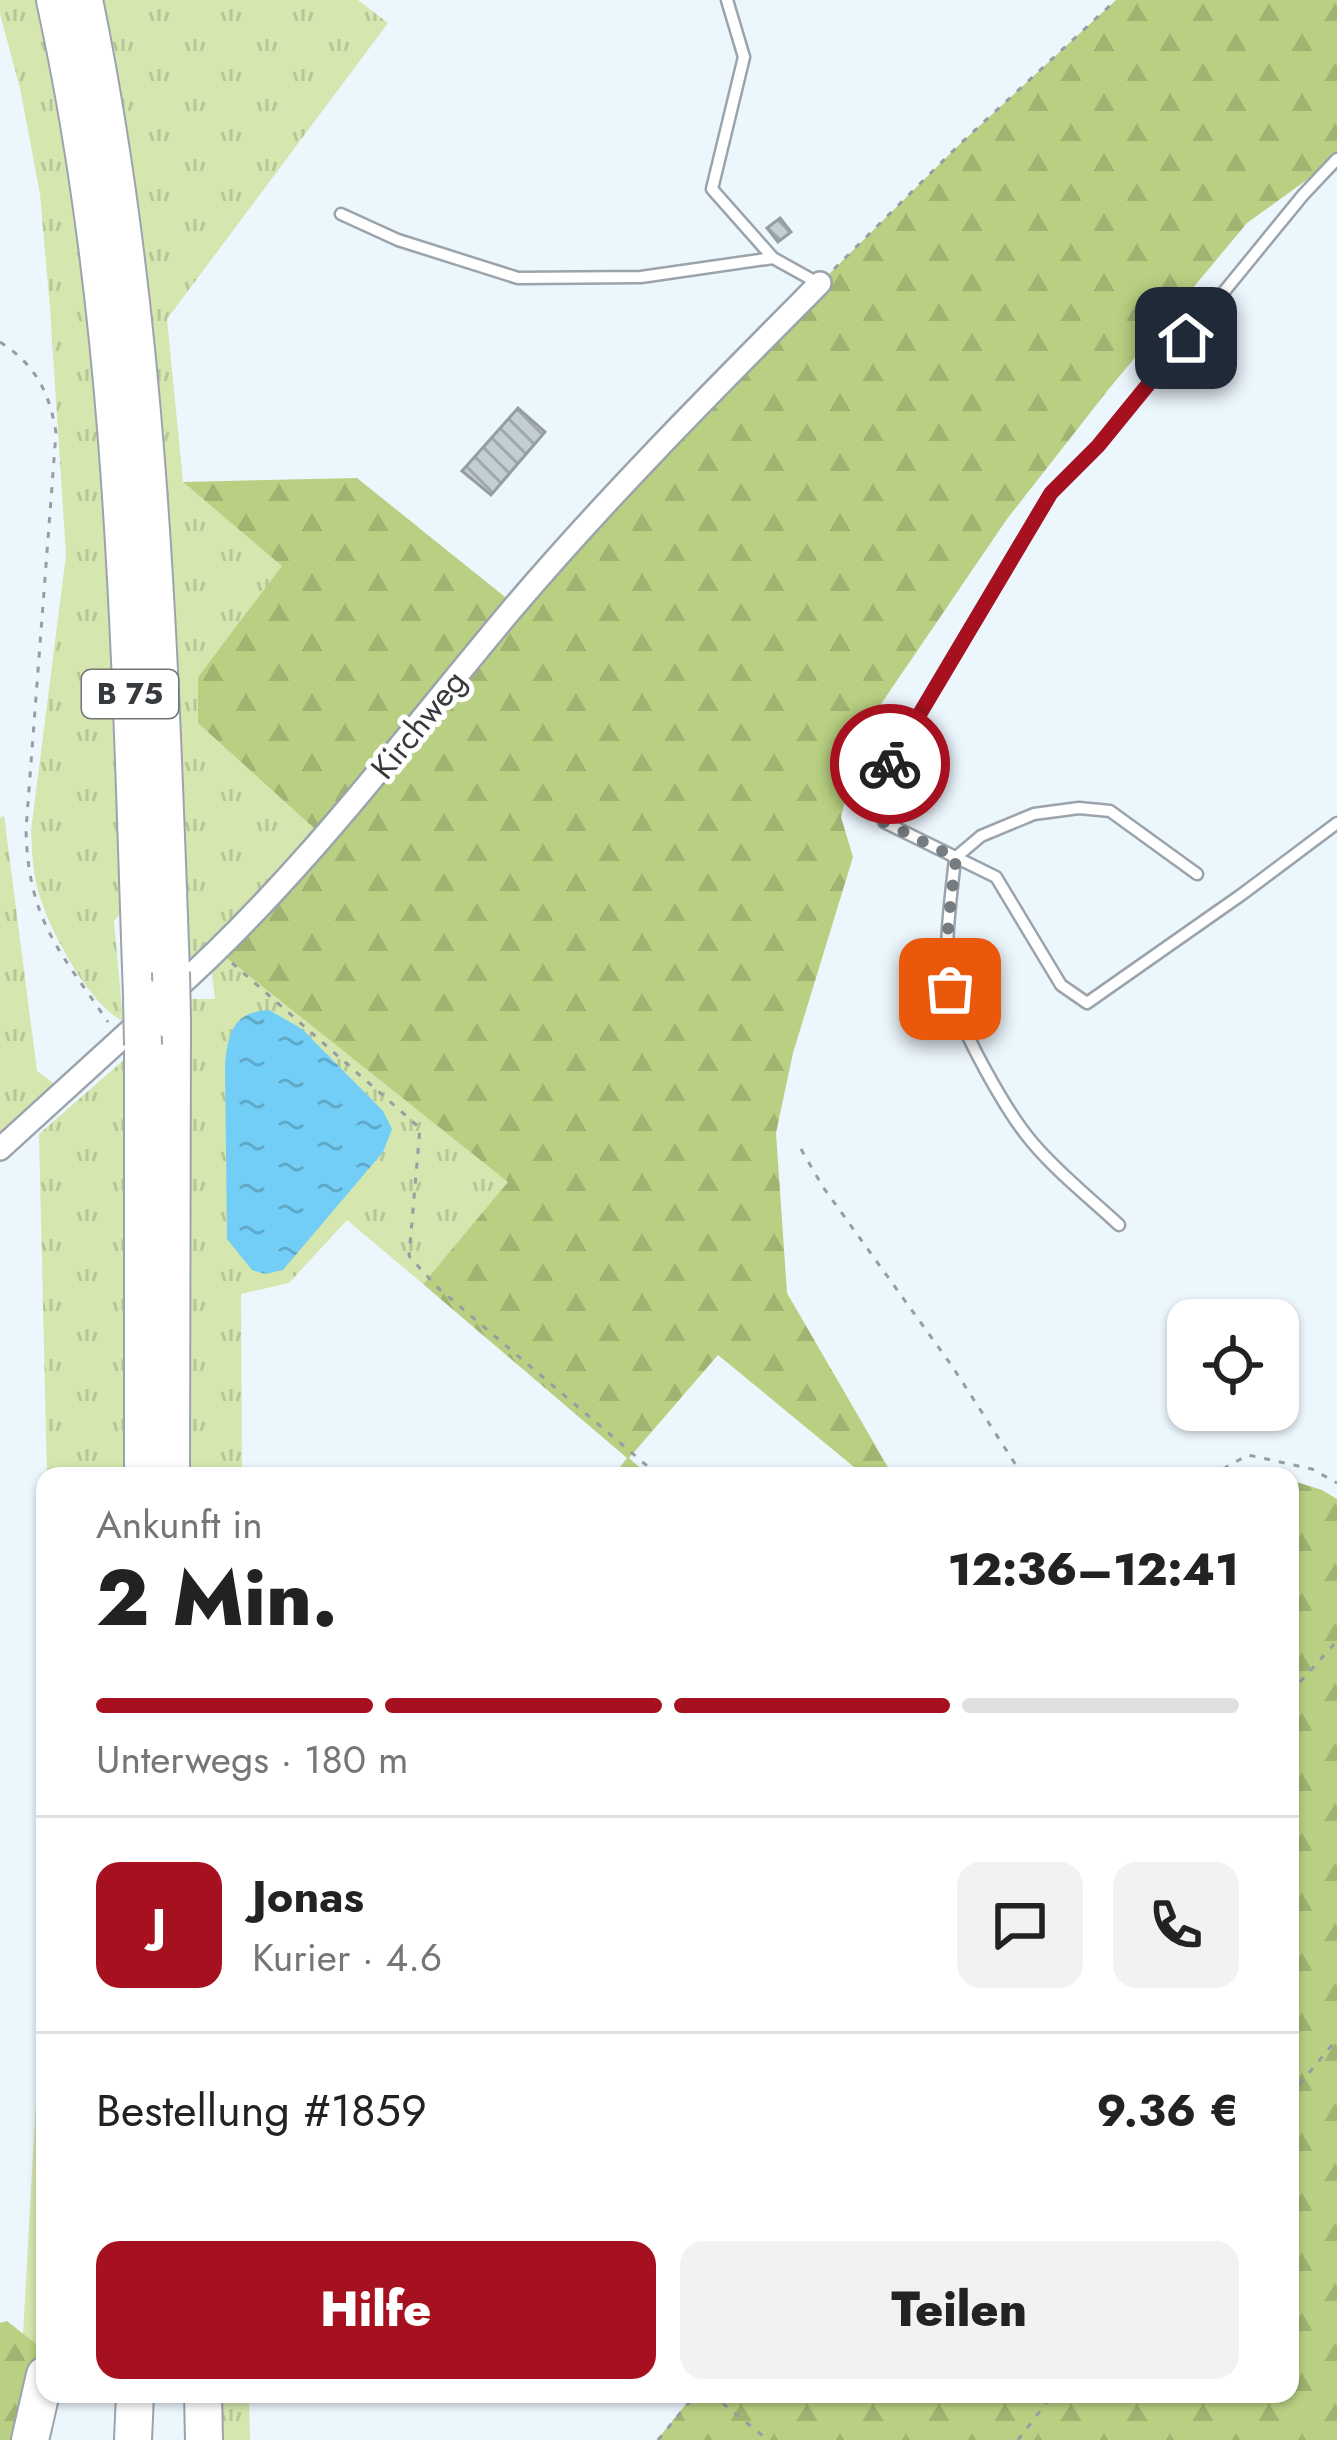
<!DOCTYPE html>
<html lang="de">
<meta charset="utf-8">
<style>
body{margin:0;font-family:Jost,sans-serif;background:#f2f2f2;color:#222;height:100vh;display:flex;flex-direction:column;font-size:45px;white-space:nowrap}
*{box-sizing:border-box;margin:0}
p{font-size:39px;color:#767676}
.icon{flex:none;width:66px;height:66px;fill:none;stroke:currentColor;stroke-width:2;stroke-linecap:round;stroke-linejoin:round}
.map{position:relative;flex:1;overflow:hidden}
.sheet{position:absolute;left:36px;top:1467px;width:1263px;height:936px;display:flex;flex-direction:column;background:#fff;border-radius:24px;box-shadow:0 3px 9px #0004}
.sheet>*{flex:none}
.tools{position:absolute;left:1167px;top:1299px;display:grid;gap:24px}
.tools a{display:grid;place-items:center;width:132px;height:132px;border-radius:24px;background:#fff;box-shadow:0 3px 9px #0004;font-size:60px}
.pin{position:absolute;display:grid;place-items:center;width:102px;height:102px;color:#fff;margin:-51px;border-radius:24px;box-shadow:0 6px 18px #0006}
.courier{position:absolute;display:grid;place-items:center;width:120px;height:120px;margin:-60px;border:9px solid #a7101f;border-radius:50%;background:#fff;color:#222;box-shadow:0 3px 15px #0007}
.headline em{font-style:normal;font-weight:800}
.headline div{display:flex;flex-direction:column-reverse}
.headline{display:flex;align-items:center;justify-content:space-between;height:204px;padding:0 60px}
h1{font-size:78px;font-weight:800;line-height:90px}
.bar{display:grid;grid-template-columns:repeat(4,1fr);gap:18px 12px;align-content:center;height:144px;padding:0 60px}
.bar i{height:15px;border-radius:9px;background:#e0e0e0}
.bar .current{background:#a7101f}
.bar p{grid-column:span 4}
.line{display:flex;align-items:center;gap:30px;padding:0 60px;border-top:3px solid #e0e0e0}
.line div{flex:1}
.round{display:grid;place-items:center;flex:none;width:126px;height:126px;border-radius:24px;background:#f2f2f2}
.action{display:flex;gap:24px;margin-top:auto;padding:24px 60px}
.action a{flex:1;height:138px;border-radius:24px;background:#a7101f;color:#fff;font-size:48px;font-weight:800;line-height:138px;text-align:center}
.action a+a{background:#f2f2f2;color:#222}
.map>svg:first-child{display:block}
.grass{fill:url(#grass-tufts)}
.forest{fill:url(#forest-firs)}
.water{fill:url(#water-ripples)}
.building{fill:url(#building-back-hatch);stroke:#949da4;stroke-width:3}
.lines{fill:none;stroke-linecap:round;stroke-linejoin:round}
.service-casing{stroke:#9ba4ac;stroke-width:15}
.minor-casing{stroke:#9ba4ac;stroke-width:26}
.trunk-casing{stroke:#9ba4ac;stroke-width:40}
.path{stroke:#969ea3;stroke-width:3;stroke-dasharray:6 9;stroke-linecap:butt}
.service{stroke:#fff;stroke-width:10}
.minor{stroke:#fff;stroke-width:21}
.trunk{stroke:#fff;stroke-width:36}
.trunk-bridge-casing{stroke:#9ba4ac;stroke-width:40;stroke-linecap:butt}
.trunk-bridge{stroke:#fff;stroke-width:36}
.done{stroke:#767c80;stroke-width:12;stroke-dasharray:0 21.6}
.route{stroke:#a7101f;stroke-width:15}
.labels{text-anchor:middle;stroke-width:10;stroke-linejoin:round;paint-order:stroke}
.shield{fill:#fff;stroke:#727577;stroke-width:3}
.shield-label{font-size:30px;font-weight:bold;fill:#363a3d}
.street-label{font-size:33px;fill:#363a3d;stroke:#fff}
</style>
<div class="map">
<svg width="1337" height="2440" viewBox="0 0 1337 2440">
<defs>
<pattern id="grass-tufts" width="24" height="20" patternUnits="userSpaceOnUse" patternTransform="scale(3)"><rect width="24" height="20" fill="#d5e6ae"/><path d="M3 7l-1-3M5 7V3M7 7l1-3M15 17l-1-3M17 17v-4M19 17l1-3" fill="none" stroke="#b7c697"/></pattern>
<pattern id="forest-firs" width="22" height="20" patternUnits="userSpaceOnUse" patternTransform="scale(3)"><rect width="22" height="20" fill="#b9d082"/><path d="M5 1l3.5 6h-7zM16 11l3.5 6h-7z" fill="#a0b371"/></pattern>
<pattern id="water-ripples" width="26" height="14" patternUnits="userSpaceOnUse" patternTransform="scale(3)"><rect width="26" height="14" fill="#72cef6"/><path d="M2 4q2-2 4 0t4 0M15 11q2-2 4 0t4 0" fill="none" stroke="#5ea8c8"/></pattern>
<pattern id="building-back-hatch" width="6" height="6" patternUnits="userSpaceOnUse" patternTransform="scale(3)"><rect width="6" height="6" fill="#c3cdd4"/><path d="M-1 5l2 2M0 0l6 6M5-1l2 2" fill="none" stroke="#9fa7ad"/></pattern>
</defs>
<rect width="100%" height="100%" fill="#ecf6fd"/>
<!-- grass -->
<g class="grass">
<path d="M0,0h42l56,369 30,536 -14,16 9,100c-33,-16 -72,-88 -83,-124 -7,-21 -8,-44 -9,-66l35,-276 -16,-247 -10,-114 -20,-106 -20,-74z"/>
<path d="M94,0h264l30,23 -221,296 16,163 100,84 -85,111 120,154 -97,107 -34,29z"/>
<path d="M4,815l33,256 26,19 -63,59v-331z"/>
<path d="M218,951l291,231 -86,102 -76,-64 -58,63 -48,11 1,182h-59l1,-255 6,-222h25l-5,-40z"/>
<path d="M126,1058l7,418h-86l-8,-342z"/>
<path d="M45,1939v413l-22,88h-19l19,-106z"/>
<path d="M214,2394h35l1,46h-33z"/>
</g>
<!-- forest -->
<g class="forest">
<path d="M1116,0h221v158l-90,65 -139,167 -101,129 -143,210 -23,88 12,40 -60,196 -17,80 11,160 106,183h-28l-147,-121 -89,103 20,18h-36l14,-18 -204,-174 85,-102 -290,-231 106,-114 -126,-114v-46l84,-111 -99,-84 174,-4 158,127 305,-322 140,-139z"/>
<path d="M1290,1480l32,10 15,9v941h-680l37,-46h596z"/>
<path d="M7,2321l33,26 -30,93h-10v-117z"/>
</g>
<!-- water -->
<path class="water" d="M269,1010l33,19 81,82 9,18 -9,23 -100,118 -18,4 -13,-4 -25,-31 -2,-175c3,-31 8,-52 44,-54z"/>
<!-- building -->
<g class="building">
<path d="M780,218l11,14 -13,10 -11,-14z"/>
<path d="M518,408l27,24 -54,63 -29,-24z"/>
</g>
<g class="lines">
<!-- service casing -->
<g class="service-casing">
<g id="service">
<path d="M727,0l17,57 -32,132 61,69 45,25"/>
<path d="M1337,159l-34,36 -205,251 -47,47 -178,299 11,30 112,55 65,108 26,18 154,-108 96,-72"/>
<path d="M341,214l57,26 120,38 123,-1 132,-19"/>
<path d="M1119,1225c-29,-27 -62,-53 -87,-83 -25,-29 -76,-119 -82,-155 -7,-42 1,-87 5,-129l26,-22 53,-22 45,-6 31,3 87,63"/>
</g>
</g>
<!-- minor casing -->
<g class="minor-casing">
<g id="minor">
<path d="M169,995c130,-115 233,-255 344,-387 97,-114 202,-219 307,-325"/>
<path d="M0,1149l146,-133"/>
</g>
</g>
<!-- trunk casing -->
<g class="trunk-casing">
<g id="trunk">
<path d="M55,0c72,326 75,664 87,996"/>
<path d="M84,0c66,320 75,647 87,972"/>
<path d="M143,1045v431"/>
<path d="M171,1476l1,-455"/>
<path d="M203,2394l1,46"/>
<path d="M30,2440l15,-65"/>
<path d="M133,2440l2,-46"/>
</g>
</g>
<!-- path -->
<g class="path">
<path d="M834,269l126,-125 156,-144"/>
<path d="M0,342c35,22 50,51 56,91l-30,396c2,92 34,122 82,193"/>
<path d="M232,963l188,165 -11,128 28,31 222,189"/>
<path d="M801,1149l22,38 129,179 71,110"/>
<path d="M1210,1476l38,-21 64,14 25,14"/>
<path d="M1290,1693l47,-52"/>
<path d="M1290,2096l47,-57"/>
<path d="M711,2394l57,46"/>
<path d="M658,2440l38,-46"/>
<path d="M1018,2440l35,-46"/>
</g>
<!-- service -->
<use href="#service" class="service"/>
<!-- minor -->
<use href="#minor" class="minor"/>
<!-- trunk -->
<use href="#trunk" class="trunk"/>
<!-- trunk-bridge casing -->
<g class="trunk-bridge-casing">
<g id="trunk-bridge">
<path d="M171,972l1,49"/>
<path d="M142,996l1,49"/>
</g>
</g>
<!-- trunk-bridge -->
<use href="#trunk-bridge" class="trunk-bridge"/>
</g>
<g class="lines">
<!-- done -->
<path class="done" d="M890,764l-17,29 11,29 72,36 -8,67 2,64"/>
<!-- route -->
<path class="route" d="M890,764l161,-271 47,-47 88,-108"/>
</g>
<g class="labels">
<!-- shield labels -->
<rect class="shield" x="82" y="670" width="96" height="48" rx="9"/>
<g class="shield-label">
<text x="130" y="704">B 75</text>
</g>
<!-- street labels -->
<g class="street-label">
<text transform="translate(418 724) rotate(-51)" y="12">Kirchweg</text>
</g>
</g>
</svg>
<div class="tools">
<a><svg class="icon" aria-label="locate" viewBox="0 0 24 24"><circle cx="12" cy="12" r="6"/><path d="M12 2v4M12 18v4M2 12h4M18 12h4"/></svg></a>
</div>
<div class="pin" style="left:950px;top:989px;background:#ea580c"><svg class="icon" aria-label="bag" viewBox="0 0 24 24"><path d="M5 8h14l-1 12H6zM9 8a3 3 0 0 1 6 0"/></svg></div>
<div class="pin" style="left:1186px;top:338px;background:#1f2937"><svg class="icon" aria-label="home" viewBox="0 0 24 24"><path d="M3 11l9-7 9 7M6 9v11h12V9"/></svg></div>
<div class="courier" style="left:890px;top:764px"><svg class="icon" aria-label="bike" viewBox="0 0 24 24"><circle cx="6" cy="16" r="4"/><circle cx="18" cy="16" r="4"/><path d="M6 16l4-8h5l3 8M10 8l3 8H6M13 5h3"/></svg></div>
<section class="sheet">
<div class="headline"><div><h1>2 Min.</h1><p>Ankunft in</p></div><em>12:36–12:41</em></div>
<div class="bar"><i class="current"></i><i class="current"></i><i class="current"></i><i></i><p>Unterwegs · 180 m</p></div>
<div class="line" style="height:216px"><b class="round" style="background:#a7101f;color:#fff">J</b><div><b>Jonas</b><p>Kurier · 4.6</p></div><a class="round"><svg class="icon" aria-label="chat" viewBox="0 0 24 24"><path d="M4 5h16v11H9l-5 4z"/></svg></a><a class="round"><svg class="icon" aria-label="phone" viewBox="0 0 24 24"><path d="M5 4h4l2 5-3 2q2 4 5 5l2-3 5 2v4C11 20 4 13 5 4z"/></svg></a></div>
<div class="line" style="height:156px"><div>Bestellung #1859</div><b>9.36 €</b></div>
<div class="action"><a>Hilfe</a><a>Teilen</a></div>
</section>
</div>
